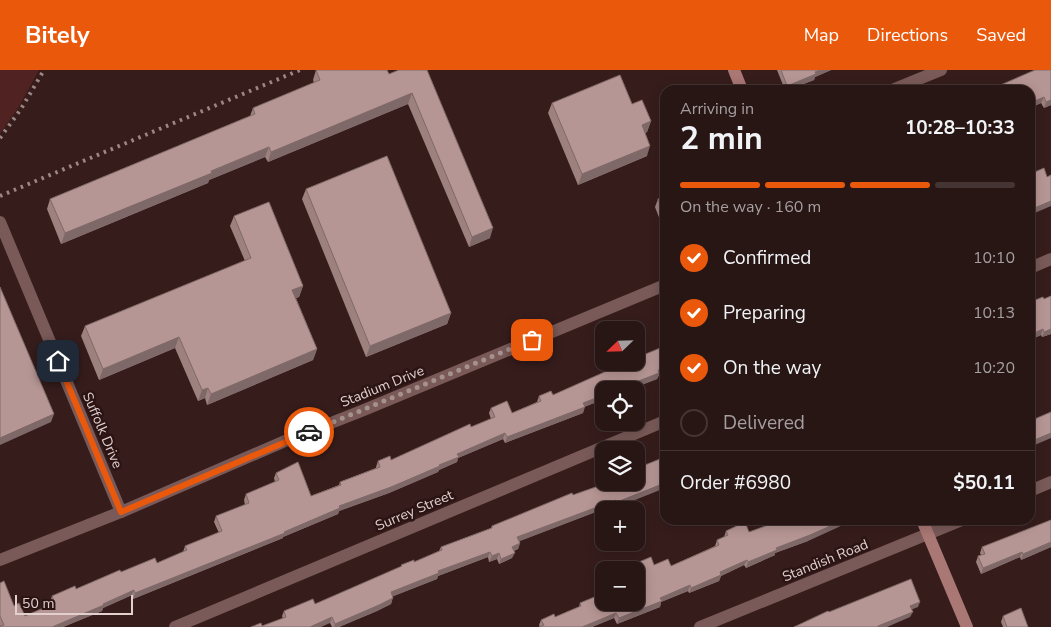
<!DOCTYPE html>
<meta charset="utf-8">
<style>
body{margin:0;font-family:"Nunito Sans",sans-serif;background:#342322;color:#f1f3f6;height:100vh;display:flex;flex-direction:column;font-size:19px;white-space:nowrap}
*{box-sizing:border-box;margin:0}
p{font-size:16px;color:#a59fa0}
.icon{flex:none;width:28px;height:28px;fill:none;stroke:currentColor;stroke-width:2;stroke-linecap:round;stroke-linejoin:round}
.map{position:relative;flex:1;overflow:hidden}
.drawer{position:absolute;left:660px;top:15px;width:375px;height:440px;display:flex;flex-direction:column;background:#281615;border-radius:15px;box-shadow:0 2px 12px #0003,0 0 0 1px #443534}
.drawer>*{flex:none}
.needle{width:32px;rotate:247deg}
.tools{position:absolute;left:595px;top:251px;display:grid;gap:10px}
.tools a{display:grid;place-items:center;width:50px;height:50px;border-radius:10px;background:#281615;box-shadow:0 2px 12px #0003,0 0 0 1px #443534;font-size:25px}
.scale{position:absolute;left:15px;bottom:12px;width:118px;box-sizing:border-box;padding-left:5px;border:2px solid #e1d0ce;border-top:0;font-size:14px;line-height:18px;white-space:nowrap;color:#e1d0ce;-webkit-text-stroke:4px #2b1413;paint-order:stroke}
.pin{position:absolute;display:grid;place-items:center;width:42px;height:42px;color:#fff;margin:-21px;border-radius:10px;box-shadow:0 2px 8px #0006}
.courier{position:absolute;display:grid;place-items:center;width:50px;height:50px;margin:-25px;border:4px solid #ea580c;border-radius:50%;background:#fff;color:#222;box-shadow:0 1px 6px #0007}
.overview em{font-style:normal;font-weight:700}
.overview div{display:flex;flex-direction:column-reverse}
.overview{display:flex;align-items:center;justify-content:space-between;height:85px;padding:0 20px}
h1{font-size:32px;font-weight:700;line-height:38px}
.bar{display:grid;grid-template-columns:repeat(4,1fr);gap:8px 5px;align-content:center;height:60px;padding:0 20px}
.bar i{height:6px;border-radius:4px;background:#443534}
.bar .selected{background:#ea580c}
.bar p{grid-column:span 4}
.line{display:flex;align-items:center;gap:12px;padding:0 20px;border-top:1px solid #443534}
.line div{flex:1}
ol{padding:0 20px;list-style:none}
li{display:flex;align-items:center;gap:15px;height:55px}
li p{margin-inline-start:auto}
li .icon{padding:5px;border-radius:50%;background:#ea580c;color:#fff;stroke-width:4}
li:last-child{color:#a59fa0}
li i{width:28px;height:28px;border:2px solid #443534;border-radius:50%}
header{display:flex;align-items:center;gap:30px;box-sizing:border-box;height:70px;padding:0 25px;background:#ea580c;color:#fff}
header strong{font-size:24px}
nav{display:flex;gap:28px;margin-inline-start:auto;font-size:18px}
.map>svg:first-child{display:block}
.green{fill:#502221}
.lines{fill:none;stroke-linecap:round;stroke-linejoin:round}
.minor{stroke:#795a58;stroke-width:12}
.secondary{stroke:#a97774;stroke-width:12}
.rail{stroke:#9b8785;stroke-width:4;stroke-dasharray:2.5 5;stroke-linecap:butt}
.wall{fill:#9d817f}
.shaded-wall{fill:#7f6968}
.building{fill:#b69694;stroke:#7f6968}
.done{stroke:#a59190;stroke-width:5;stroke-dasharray:0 9}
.route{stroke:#ea580c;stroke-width:6}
.labels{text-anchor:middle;stroke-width:5;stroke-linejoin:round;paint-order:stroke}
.street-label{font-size:14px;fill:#e1d0ce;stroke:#2b1413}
</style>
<header>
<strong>Bitely</strong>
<nav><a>Map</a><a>Directions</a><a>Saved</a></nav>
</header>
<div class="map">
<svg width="1051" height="557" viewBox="0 0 1051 557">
<rect width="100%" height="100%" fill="#361d1c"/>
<!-- green -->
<path class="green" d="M0,0h39l-21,38 -18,26z"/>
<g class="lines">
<!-- minor -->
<g class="minor">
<path d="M892,20l49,-20"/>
<path d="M0,152l121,290"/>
<path d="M1030,198l21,-9"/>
<path d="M1030,421l21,-9"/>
<path d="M0,490l121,-48 164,-71 79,-31 301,-125"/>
<path d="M175,557l490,-206"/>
<path d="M700,557l262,-107"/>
</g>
<!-- secondary -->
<g class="secondary">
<path d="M734,0l8,20"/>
<path d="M922,450l45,107"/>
</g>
<!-- rail -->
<g class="rail">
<path d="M0,68l21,-29 23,-39"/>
<path d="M0,126l300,-126"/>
</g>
</g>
<!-- wall -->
<g class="wall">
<path d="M316,0l73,4 10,-4 91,168 -21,9 -61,-143 -140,58 -3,-5 -56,23 -1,3 -147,61 -14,-35 3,-10 200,-83 3,-8 61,-25 -1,-3z"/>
<path d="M777,0h54l-16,7 -1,3 -26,10h-3z"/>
<path d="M1051,0v35l-7,3 -3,-5 -11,5v-18z"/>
<path d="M552,33l80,1 19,17 -4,11 -2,1 2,23 -69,29 -30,-72z"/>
<path d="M306,119l145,124 -4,11 -81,33 -64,-158z"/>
<path d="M665,126v37l-10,-26 3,-8z"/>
<path d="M234,146l69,70 -4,11 -3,1 21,51 -4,11 -106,45 -2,-7 -7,3 -23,-53 -76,32 -18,-44 4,-10 160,-65 -15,-35z"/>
<path d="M1051,226v38l-9,3 -1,-2 -11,5v-38l14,-3z"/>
<path d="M665,233v16l-4,-9 2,-6z"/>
<path d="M665,276v27l-6,2 -2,4 -73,28 -1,6 -78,30 -2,-4 -45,19 -1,4 -18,8 -1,2 -49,21 -50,18 -1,3 -55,23v1l-150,61 -1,-4 -29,13 -1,3 -39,16h-63v-44l14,23 11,10 26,-11 -1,-3 2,-6 24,-7 45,-17 36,-9 26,-11 2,-6 34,-13 -5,-11 2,-6 29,-11 -1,-5 2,-6 29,-12 -1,-4 2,-5 35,23 28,-11 1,-3 36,-14v-1l2,-6 13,-1 100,-41 -2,-6 2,-5 21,5 25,-11 2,-6 14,-1z"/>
<path d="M665,387l-50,51 -1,-3 -95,36 1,2 -2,6 -4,2 -2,7 -13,6 -2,-5 -8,3 -1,-5 -50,19 -1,3 -44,17 -2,8 -14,7 -38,16h-7l-2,-4 -68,3 21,-7 -1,-3 2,-5 31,-7 86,-37v-2l13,-3 25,-11 2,-4 50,-19 1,-2 81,-31 37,-13 29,-12 1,-3z"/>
<path d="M1051,450v27l-30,13 -1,-3 -39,17 -5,-12 2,-6 3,-1 -1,-2 2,-6z"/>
<path d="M726,461l23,1 59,9 -33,12v2l-29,13 -2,-3 -23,11 -2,5 -30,12 -1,-2 -27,11 -1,5 -43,17 -3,-6 -22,9h-53h1l-1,-2 2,-5 14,-3 24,-10 1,-4 23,-9 1,-1v9h32v-32h-4l2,-6 37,2 44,-20 2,-6 7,-3z"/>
<path d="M1003,546l25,11h-25l-2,-5z"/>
</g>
<!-- shaded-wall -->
<g class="shaded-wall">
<path d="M820,0h11l-16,7 -1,3 -26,10h-2l1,-4z"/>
<path d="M412,23l-4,11 -140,58 3,-10z"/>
<path d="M1044,27l-3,6 -11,5v-5z"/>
<path d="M1051,30v5l-7,3 2,-6z"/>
<path d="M651,51l-4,11 -9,4 4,-11z"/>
<path d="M650,76l-3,10 -69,29 4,-11z"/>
<path d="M269,77l-4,10 -56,23 -1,3 -147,61 4,-11z"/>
<path d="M1051,131v5l-21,9v-5z"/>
<path d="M493,158l-3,10 -21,9 3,-10z"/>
<path d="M303,216l-4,11 -10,4 3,-11z"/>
<path d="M451,243l-4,11 -81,33 4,-11z"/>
<path d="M1043,259l-2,6 -11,5v-5z"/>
<path d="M1051,259v5l-9,3 2,-5z"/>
<path d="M179,267l-4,11 -76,32 4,-11z"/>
<path d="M317,279l-4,11 -106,45 4,-11z"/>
<path d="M665,298v5l-6,2 -2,4 -29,11h-12z"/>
<path d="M208,318l-3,10 -7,3 4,-11z"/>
<path d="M604,325v4l-23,9 2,-5z"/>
<path d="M585,337l-2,6 -78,30 2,-6z"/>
<path d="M54,344l-3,8 -51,23v-7z"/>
<path d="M505,363l-2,6 -45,19 -1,4 -18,8 -1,2 -49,21 -50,18 -1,3 -55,23v1l-150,61 2,-6 204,-87 100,-41 18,-11z"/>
<path d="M1051,363v5l-21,9v-5z"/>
<path d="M665,413v5l-50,20 2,-6z"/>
<path d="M616,430l-2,5 -99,38 2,-6z"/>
<path d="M844,450h10l-46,21 -33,12v2l-29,13 2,-6 28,-14z"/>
<path d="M1051,472v5l-30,13 2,-6z"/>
<path d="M520,473l-2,6 -8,3 2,-5z"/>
<path d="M490,482l-2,5 -50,19 -1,3 -48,19 2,-6 47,-21z"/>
<path d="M1022,482l-2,5 -39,17 2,-6z"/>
<path d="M499,483l-2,6 -8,3 3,-6z"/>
<path d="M515,483l-3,5 -13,6 2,-5z"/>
<path d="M747,490l-3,5 -23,11 -2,5 -30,12 2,-5 29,-16z"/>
<path d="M690,515l-2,6 -27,11 -1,5 -43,17 2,-6 41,-20z"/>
<path d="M134,520l-2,5 -29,13 -1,3 -39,16h-11z"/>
<path d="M393,528l-2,6 -14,7 -38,16h-5l1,-3z"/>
<path d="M920,532l-2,5 -10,4 2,-5z"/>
<path d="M913,542l-3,5 -23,10h-10l1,-1z"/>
<path d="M616,543l-2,5 -22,9h-10z"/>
<path d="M332,547l-2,6 -9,4h-11z"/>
</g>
<!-- building -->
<g class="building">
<path d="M316,0h71l2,4 10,-4h28l66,158 -21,9 -60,-144 -141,59 -2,-5 -58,24 1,2 -147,60 -15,-34 205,-85 -2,-6 67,-28z"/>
<path d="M781,0h39l-5,2 1,2 -29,12z"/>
<path d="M1035,0h16v30l-5,2 -2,-5 -14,6v-13h-41z"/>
<path d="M620,5l12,29 10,-4 9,21 -9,4 8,21 -68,28 -30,-71z"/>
<path d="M387,86l64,157 -81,33 -64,-157z"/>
<path d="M1044,98l3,9 4,-2v26l-21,9v-36z"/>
<path d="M665,126v21l-7,-18z"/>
<path d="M269,132l34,84 -11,4 25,59 -106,45 -3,-6 -6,2 -23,-53 -76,32 -18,-43 166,-68 -17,-42z"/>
<path d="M0,217l54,127 -54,24z"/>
<path d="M1051,226v33l-7,3 -1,-3 -13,6v-33l13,-5 1,2z"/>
<path d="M665,276v22l-7,2 1,3 -43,17h-12v5l-21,8 2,4 -78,30 -2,-4 -48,21 2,3 -20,8 1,1 -49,21 -52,19 1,2 -56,24 1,1 -150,60 -1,-3 -31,14 1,1 -52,22h-52v-1l4,-1 -4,-9v-33l4,-2 10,25 5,-3 6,13 30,-13 -3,-7 23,-10 1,3 44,-19 1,2 34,-14 2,5 30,-13 -2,-4 37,-15 -6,-15 33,-13 -3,-9 33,-14 -3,-7 22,-11 13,34 30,-11 -1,-3 40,-15 -2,-6 12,-5 1,4 79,-36 1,3 24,-10 -4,-9 16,-7 5,12 29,-12 -2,-5 12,-5 2,4 74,-33h9v-4z"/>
<path d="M1051,342v21l-21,9v-21z"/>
<path d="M665,387v26l-48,19 -1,-2 -99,37 3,6 -8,4 3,6 -14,6 -2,-6 -7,3 -2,-4 -52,19 1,2 -48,19 2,6 -14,7 -44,19 -3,-7 -22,10h-59l10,-4 1,3 24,-9 -2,-6 29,-12 2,5 87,-38 -1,-1 13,-5v2l28,-12 -1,-3 51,-19v-2l80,-33 1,2 37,-13h26v-11l5,-2 -1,-2z"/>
<path d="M782,450h62l-34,15 -34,13 1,2 -29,12 -1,-2 -27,12 1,3 -30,13 -1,-3 -30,13 2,3 -43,17 -3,-5 -34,14h-43l5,-2 -3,-5 13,-6 1,3 26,-11 -1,-3 24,-10v9h32v-28h2l-4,-10 17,-7 3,8 14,-6 3,7 48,-21 -2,-5 11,-5 -2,-4 19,-9 4,10z"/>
<path d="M1051,450v22l-28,12 -1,-2 -39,16 -5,-12 7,-2 -3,-7z"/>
<path d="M911,509l9,23 -10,4 3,6 -35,14v1h-84l34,-16 1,1z"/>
<path d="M1021,538l7,19h-21l-4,-11z"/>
</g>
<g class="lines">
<!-- done -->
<path class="done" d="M309,362l223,-92"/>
<!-- route -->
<path class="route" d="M58,291l63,151 188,-80"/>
</g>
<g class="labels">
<!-- street labels -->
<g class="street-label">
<text transform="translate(382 316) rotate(-22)" y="5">Stadium Drive</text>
<text transform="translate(103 360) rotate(67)" y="5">Suffolk Drive</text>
<text transform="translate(414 440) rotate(-23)" y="5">Surrey Street</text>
<text transform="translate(825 490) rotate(-22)" y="5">Standish Road</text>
</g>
</g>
</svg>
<div class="tools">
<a><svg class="needle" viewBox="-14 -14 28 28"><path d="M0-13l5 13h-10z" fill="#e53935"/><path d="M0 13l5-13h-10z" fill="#a59fa0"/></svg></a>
<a><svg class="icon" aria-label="locate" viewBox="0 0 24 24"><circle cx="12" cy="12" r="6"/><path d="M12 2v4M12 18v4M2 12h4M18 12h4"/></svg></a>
<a><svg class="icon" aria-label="layers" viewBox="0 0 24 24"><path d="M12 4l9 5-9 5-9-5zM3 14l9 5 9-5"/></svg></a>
<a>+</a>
<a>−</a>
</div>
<div class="scale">50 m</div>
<div class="pin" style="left:532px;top:270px;background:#ea580c"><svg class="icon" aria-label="bag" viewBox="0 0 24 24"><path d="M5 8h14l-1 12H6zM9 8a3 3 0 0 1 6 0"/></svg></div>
<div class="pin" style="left:58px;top:291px;background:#1f2937"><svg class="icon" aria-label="home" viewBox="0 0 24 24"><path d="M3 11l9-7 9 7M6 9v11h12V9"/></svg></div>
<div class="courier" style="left:309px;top:362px"><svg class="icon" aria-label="car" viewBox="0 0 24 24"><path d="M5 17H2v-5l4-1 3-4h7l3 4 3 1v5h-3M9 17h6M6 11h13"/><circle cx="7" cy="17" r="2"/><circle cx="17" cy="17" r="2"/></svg></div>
<section class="drawer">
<div class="overview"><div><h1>2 min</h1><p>Arriving in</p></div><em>10:28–10:33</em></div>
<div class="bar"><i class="selected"></i><i class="selected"></i><i class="selected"></i><i></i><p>On the way · 160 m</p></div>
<ol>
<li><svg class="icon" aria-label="check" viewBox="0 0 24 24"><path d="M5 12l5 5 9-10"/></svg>Confirmed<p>10:10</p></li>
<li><svg class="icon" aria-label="check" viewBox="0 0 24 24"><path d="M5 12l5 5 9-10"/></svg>Preparing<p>10:13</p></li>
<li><svg class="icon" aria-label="check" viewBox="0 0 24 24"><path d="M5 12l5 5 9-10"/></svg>On the way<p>10:20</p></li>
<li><i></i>Delivered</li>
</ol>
<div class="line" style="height:65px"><div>Order #6980</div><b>$50.11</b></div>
</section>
</div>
